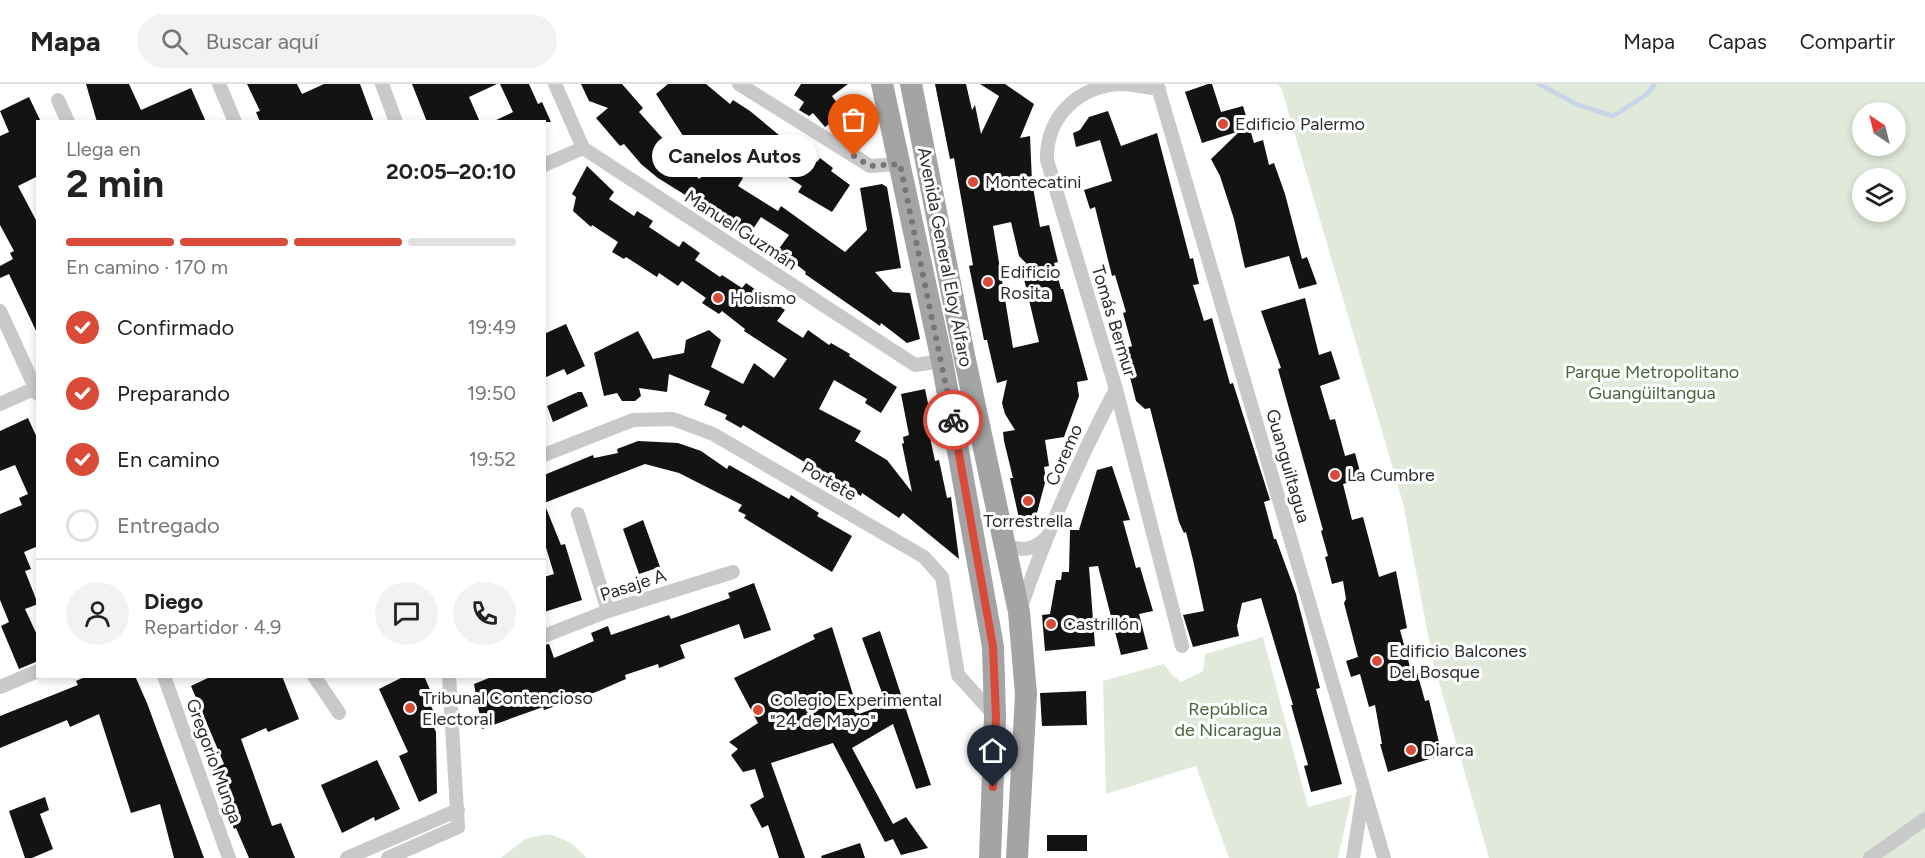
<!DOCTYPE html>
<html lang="es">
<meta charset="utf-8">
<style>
body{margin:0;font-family:Figtree,sans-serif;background:#f2f2f2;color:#222;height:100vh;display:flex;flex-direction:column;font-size:22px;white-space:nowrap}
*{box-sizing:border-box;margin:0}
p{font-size:20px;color:#767676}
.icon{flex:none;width:33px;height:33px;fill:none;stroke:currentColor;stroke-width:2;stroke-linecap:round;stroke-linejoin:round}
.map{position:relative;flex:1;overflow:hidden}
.sheet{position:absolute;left:36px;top:36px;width:510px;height:558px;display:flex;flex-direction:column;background:#fff;border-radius:0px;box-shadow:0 3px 9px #0003}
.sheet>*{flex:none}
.needle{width:39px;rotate:325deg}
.tools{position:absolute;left:1852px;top:18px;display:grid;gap:12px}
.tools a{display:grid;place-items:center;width:54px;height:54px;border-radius:50%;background:#fff;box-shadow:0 3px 9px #0003;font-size:30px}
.pin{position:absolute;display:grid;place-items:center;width:51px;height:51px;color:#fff;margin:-62px -26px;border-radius:50% 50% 50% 0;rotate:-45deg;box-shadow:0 0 6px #0007}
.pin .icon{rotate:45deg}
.courier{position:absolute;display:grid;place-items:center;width:60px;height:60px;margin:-30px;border:4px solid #d94a38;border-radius:50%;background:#fff;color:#222;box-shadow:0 2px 8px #0007}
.bubble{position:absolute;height:42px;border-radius:21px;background:#fff;box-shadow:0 3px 9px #0003;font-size:20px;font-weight:700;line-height:42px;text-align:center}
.headline em{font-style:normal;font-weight:700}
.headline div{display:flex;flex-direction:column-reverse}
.headline{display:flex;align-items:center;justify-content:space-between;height:102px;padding:0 30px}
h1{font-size:39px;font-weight:700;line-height:45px}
.bar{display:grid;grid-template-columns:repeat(4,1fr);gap:9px 6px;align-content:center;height:72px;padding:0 30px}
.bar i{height:8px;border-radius:4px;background:#e0e0e0}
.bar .active{background:#d94a38}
.bar p{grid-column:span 4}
.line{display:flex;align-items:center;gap:15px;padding:0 30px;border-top:2px solid #e0e0e0}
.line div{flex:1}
.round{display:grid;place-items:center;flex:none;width:63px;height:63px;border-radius:32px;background:#f2f2f2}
ol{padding:0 30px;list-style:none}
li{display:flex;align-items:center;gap:18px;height:66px}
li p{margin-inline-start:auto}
li .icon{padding:6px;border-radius:50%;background:#d94a38;color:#fff;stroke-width:4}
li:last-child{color:#767676}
li i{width:33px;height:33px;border:3px solid #e0e0e0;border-radius:50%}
header{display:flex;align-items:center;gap:36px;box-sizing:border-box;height:84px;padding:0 30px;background:#fff;border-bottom:2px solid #e0e0e0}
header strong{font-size:28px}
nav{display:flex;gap:33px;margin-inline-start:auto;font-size:21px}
.search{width:420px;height:54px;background:#f2f2f2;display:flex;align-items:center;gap:15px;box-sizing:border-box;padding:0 21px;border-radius:33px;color:#767676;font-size:22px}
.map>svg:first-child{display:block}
.green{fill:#e0e9da;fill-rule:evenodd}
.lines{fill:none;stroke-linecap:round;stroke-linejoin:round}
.stream{stroke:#c7d5e8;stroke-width:4.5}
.building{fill:#131313;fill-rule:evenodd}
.street{stroke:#c9c9c9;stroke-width:14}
.primary{stroke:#a4a4a4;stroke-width:22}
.done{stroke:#767676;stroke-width:6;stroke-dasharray:0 10.8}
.route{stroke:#d94a38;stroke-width:8}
.poi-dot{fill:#d94a38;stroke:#fff;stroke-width:2}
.labels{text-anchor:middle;stroke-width:6;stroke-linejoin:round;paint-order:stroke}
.poi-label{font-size:18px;fill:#2c2c2c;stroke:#fff;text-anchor:start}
.street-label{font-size:18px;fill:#2c2c2c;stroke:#fff}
.park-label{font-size:18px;fill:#48653d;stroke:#fff}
</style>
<header>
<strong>Mapa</strong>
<div class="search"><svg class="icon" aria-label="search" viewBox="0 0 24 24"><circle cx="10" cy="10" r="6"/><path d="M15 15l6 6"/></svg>Buscar aquí</div>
<nav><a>Mapa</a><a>Capas</a><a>Compartir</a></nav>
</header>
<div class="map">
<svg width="1925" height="774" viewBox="0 0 1925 774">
<rect width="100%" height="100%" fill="#fff"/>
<!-- green -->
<g class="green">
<path d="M1277,0h648v774h-436l-56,-197 -30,-158 -122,-416zM1863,28h33v34h-33zM1863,94h33v34h-33z"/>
<path d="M1263,553l45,170 44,-12 -14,63h-109l-33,-92 -90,28 -3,-113 61,-17 7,10 10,8 22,-11 2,-17z"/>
<path d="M547,750c17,4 28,10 39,24h-85l24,-19z"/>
</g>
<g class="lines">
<!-- stream -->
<path class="stream" d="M1539,0l39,21 35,11 33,-21 9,-11"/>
</g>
<!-- building -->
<g class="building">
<path d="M86,0h43l12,26 50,-22 15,34h-109z"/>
<path d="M247,0h50l5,10 22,-10h36l14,38h-114l-4,-10 4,-1z"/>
<path d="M412,0h85l-28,13 11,25h-53z"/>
<path d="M500,0h29l9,20 4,-2 9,20h-59l21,-10z"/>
<path d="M581,0h41l21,24 -4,4 60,67 8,-6 -51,-79 12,-10h38l24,20 3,-4 17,11 41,34 26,17 3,-4 13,10 -2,3 19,14 -18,27 -34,-20 4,-6 -54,-35 -14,21 9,6 -5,8 40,25 3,-5 64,46 22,-22 -7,-42 22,-4 5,3 14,81 -26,4 18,20 17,1 10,46 -13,4 -26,-20 -1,3 -75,-52 1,-2 -28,-22 11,-15 -28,-18 -14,21 -14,-9 2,-3 -77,-48 -17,-14 -17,-20 -4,2 -24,-28 12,-10 -19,-7z"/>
<path d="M801,0h47l-16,12 12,17 -19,14 -12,-14 -4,3 -10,-6 5,-8 -10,-7z"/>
<path d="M935,0h31l6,26 3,-5 6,29 18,-38 -19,-12h25l29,20 -14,34 10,-2 2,46 8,45 9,-2 9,37 -4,1 7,26h2l25,91 -11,2 2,14 -15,41 -19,3 4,26 -5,1 2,12 -12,45 -13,3 -11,-49h3l-9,-37 -1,-9 12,-2 -10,-16 -3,-11 5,-23 -10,3 -10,-43h-3l-15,-74 4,-1 -19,-107 -4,1zM1011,138l8,34 20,20 -15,3 15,63 -26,6 -20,-122z"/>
<path d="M1208,0h4l9,28 22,-6 11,37 9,-3 6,25 5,-2 11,31 17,65 5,-2 10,27 -18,5 -10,-33 -44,12 -11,-49 -14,-43 -9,-17 29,-28 -38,12 -17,-51z"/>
<path d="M29,13l12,25h-3v54l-20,10 20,38v111l-29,-61 -9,4v-12l13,-7 -3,-6 4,-2 -14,-26v-89l9,-4 -9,-21z"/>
<path d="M1108,27l13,35 36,-13 33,126 3,-1 6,26 -6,1 11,36 8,-3 18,66 3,-1 37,117 -6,2 10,37h2l20,55 24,94 -4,1 26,95 -31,8 -7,-26 4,-1 -17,-60h2l-32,-107 -19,5 -5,23 2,10 -46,11 -10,-32 21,-4 -11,-51 -7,-28 -2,1 -5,-11 -29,-114 -5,1 -9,-8 -13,-52 9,-3 -9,-33 3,-1 -11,-37 -3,1 -17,-69 -5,2 -6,-19 28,-9 -12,-41 -24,7 -3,-14 7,-3 9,-13z"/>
<path d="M587,82l27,26 -5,7 25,17 3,-5 16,10 -4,6 30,20 4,-6 17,12 -5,7 25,17 2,-2 20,13 4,-5 39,27 -8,11 26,17 5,-8 21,15 2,-2 19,11 -1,2 48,31 -16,26 -16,-10 2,-4 -33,-19 -15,29 42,22 -6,10 32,19 25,32 -10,-48 2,-1 -1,-6 6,-2 -8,-41 24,-5 5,24 -5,1 10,47 4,-1 8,38 4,-1 8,62 -56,-46 -4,5 -37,-25 -1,3 -118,-71 -2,3 -16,-9 2,-4 -23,-10 6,-14 -41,-17 -2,18 -28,-4 2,8 -6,5h-13l-5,-8 -13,3 -10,-43 44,-22 15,28 31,-6 2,-13 23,-10 12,10 -10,27 32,17 11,-21 20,15 13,-19 -43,-28 1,-2 -23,-18 -3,3 -17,-11 4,-5 -24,-17 -4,5 -19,-13 -2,4 -31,-20 -2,2 -12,-7 6,-10 -26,-17 -1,2 -18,-16 3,-14 -4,-3z"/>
<path d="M1305,214l14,57 12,-4 9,28 -20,7 10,34 5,-1 10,37 10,-3 7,26 -19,5 9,36 11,-3 16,60 17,-6 11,57 -7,2 10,37 5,-2 10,36 4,-1 13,55 -54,17 -8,-28h2l-7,-39 -6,2 -9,-33 -9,3 -5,-16 12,-4 -14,-54 2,-4 -3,-18 -11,3 -7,-27 3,-1 -7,-25 2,-1 -45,-161 3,-1 -20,-57z"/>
<path d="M566,240l19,42 -18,9 -3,-6 -20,9v-44z"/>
<path d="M578,308h4l6,14 -35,16 -6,-16z"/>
<path d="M28,334l10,22v106l-14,6 7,17 -6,2 13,33 -13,5 13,28v24l-19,8 -18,-43 8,-4 -9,-22v-86l22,-9 -3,-7 9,-4 -13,-29 -15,6v-40z"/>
<path d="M638,357l40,2 23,8 26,18 2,-4 60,34 2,-4 28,18 -2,3 35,20 -20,36 -88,-54 2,-3 -8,-4 4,-6 -63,-32 -34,-9 -101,39v-28l49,-20 1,3 24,-5 -1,-4z"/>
<path d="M1112,382l18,54 -7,1 13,47 4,-1 13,44 -14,3 9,35 -27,6 -23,-89 -9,1 6,79 -50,5 -3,-36 8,-1 6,-34h5l1,-8h7l1,-42h9l18,-60z"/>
<path d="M544,419l17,42 4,-1 17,56 -38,12v-35l10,-3 -10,-33z"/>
<path d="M643,436l17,47 -21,7 -16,-45z"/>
<path d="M754,499l17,47 -27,9 -5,-15 -59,21 5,13 -26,10 -1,-4 -33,11 1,4 -30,13 -52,18 -1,-3 -61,22 -8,-45 20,-8h50v-31l5,-1 5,14 40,-17 -3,-8 17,-7 3,9 58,-20 2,4 59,-21 -2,-5z"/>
<path d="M832,543l27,87 27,-10 -24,-66 18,-7 51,154 -15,4 -23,-65 -41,24 41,76 13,-7 22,31 -27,7 -8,-16 -8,3 -52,-99 -62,20 34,95h-26l-11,-33 -6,3 -12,-23 14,-8 -9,-28 -12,3 -12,-17 7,-6 -9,-7 29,-19 -24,-45 81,-39 -2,-4z"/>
<path d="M87,592h48l12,27 57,155h-30l-14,-54 -29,9 -32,-99 -29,13 -3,-7 -67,28v-32l78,-31 -2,-4z"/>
<path d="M212,592h70l17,43 -31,13 -2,-4 -25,11 31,87 9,-3 14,35h-46l-13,-30 -2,1 -21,-60 11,-5 -33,-78z"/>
<path d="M405,592h19l11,25 -5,3 4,8 -6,3 8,17 1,61 -18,9 -20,-46 9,-4 -29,-63z"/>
<path d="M1086,607l1,34 -45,1 -2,-33z"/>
<path d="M377,676l23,49 -25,12 -1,-4 -32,16 -21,-48z"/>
<path d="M45,713l4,13 -9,4 13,35 -21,9h-7l-16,-47z"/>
<rect x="1047" y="751" width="40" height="16"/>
<path d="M860,759l5,15h-43l-1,-2z"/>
</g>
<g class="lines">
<!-- street -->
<g class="street">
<path d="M219,0l16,38"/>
<path d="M382,0l14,38"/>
<path d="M555,0l28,64 332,217 27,-4"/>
<path d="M739,0l131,82 30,-2"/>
<path d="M1157,0l227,774"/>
<path d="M1159,5c-12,-1 -26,-5 -38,-5 -43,2 -75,33 -74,76l69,229 66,257"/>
<path d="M58,16l10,22"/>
<path d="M544,81l39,-17"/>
<path d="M0,227l38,83"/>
<path d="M0,320l38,-17"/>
<path d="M544,371l89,-35 40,-1 40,15 211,123 18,20 16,98 37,41"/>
<path d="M578,430l30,97"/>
<path d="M1007,462c16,5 27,4 39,-8"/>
<path d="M1021,523c26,-75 58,-148 95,-218"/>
<path d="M544,552l64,-25 125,-39"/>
<path d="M164,592l65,182"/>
<path d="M314,592l25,37"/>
<path d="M0,603l38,-16"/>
<path d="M347,774l111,-48"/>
<path d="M388,774l70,-31 -9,-151"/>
<path d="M1353,774l10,-64"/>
<path d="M1870,774l55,-39"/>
</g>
<!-- primary -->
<g class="primary">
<path d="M882,0l60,277 51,286 2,69 -5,142"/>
<path d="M911,0l53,271 55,257 7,82 -9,164"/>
</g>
</g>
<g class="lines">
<!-- done -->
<path class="done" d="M854,72l16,10 30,-2 53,256"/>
<!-- route -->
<path class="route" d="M953,336l40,227 3,69 -3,71"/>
</g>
<!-- markers -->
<g class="poi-dot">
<circle cx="1223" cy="40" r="6"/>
<circle cx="973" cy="98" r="6"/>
<circle cx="988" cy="198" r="6"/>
<circle cx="718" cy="214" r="6"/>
<circle cx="1335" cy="391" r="6"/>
<circle cx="1028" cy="417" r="6"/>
<circle cx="1051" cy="540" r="6"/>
<circle cx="1377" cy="577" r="6"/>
<circle cx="410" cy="624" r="6"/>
<circle cx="758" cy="626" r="6"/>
<circle cx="1411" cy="666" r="6"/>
</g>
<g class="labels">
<!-- poi labels -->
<g class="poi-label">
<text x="1235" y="46">Edificio Palermo</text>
<text x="985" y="104">Montecatini</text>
<text x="1000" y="194">Edificio<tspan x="1000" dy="21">Rosita</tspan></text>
<text x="730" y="220">Holismo</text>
<text x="1347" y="397">La Cumbre</text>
<text x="1028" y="443" text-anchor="middle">Torrestrella</text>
<text x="1063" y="546">Castrillón</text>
<text x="1389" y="573">Edificio Balcones<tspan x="1389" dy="21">Del Bosque</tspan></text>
<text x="422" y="620">Tribunal Contencioso<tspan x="422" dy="21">Electoral</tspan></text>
<text x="770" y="622">Colegio Experimental<tspan x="770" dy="21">"24 de Mayo"</tspan></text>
<text x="1423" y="672">Diarca</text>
</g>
<!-- street labels -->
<g class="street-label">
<text transform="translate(741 146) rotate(33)" y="6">Manuel Guzmán</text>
<text transform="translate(945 173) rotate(79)" y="6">Avenida General Eloy Alfaro</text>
<text transform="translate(1114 237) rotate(73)" y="6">Tomás Bermur</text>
<text transform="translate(1064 371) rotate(-66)" y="6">Coremo</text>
<text transform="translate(1288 382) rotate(74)" y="6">Guanguiltagua</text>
<text transform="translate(829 397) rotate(30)" y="6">Portete</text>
<text transform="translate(633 501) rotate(-18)" y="6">Pasaje A</text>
<text transform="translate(214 677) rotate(70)" y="6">Gregorio Munga</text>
</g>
<!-- park labels -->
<g class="park-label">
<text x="1652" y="294">Parque Metropolitano<tspan x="1652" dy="21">Guangüiltangua</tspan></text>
<text x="1228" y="631">República<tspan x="1228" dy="21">de Nicaragua</tspan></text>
</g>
</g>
</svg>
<div class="tools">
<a><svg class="needle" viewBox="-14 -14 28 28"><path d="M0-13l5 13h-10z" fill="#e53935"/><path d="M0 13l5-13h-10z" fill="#767676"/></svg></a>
<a><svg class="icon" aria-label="layers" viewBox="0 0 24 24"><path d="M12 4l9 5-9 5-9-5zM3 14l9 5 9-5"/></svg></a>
</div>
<div class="pin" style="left:854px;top:72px;background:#ea580c"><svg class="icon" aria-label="bag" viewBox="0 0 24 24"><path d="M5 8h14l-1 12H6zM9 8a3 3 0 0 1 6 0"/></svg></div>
<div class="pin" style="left:993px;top:703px;background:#1f2937"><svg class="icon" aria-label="home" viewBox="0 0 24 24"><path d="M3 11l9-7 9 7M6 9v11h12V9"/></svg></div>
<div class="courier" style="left:953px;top:336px"><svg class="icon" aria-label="bike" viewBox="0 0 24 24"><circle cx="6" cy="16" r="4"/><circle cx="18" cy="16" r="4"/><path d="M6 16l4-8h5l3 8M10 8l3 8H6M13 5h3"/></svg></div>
<div class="bubble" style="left:652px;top:51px;width:165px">Canelos Autos</div>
<section class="sheet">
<div class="headline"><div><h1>2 min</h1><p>Llega en</p></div><em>20:05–20:10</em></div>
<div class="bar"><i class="active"></i><i class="active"></i><i class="active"></i><i></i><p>En camino · 170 m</p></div>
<ol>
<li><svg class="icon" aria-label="check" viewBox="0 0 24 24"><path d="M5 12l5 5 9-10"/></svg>Confirmado<p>19:49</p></li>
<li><svg class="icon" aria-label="check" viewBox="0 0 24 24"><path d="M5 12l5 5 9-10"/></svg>Preparando<p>19:50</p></li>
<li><svg class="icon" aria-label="check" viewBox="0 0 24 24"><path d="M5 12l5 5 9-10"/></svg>En camino<p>19:52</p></li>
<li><i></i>Entregado</li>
</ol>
<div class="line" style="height:108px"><a class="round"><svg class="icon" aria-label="person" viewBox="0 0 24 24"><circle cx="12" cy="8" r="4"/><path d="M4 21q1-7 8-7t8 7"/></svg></a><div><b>Diego</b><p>Repartidor · 4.9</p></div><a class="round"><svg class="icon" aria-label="chat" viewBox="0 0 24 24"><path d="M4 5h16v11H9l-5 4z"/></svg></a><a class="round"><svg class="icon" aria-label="phone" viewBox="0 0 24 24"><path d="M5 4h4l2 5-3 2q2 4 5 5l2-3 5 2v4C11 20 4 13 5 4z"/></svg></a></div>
</section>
</div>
